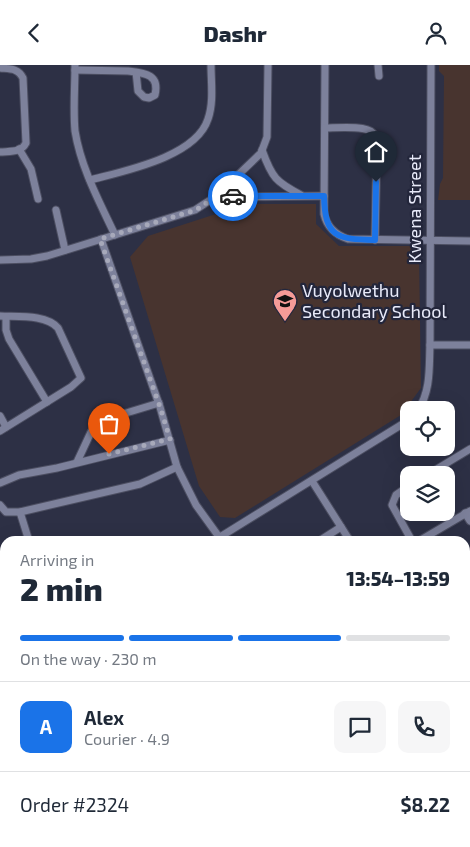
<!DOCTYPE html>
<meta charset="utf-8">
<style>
body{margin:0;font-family:"Exo 2",sans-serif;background:#f6f6f7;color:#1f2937;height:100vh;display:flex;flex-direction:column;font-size:19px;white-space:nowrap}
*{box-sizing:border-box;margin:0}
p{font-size:16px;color:#747a83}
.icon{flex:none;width:28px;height:28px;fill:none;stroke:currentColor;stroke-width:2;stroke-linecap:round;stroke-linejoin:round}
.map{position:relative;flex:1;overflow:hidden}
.panel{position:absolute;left:0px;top:471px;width:470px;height:311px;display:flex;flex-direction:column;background:#fff;border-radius:15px 15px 0 0;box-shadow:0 5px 20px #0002}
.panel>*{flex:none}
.controls{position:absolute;left:400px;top:336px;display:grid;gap:10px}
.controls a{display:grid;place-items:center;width:55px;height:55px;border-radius:10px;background:#fff;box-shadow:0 5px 20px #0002;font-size:25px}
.pin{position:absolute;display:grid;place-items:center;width:42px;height:42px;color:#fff;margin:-51px -21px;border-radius:50% 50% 50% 0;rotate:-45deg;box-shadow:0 0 5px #0007}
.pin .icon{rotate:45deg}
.courier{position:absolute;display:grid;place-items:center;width:50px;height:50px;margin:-25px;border:4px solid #1a73e8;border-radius:50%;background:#fff;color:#222;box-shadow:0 1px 6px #0007}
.head em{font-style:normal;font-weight:800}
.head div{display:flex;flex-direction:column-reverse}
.head{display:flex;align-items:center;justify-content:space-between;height:85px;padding:0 20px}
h1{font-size:32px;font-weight:800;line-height:38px}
.bar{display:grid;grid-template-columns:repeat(4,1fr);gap:8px 5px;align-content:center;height:60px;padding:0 20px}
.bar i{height:6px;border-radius:4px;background:#e0e1e3}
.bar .on{background:#1a73e8}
.bar p{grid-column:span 4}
.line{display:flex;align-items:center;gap:12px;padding:0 20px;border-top:1px solid #e0e1e3}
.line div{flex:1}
.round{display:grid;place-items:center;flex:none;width:52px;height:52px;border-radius:10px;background:#f6f6f7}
header{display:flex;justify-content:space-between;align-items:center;height:65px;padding:0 20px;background:#fff;font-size:22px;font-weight:800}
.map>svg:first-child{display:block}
.education{fill:#48342f}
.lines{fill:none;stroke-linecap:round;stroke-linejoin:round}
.minor-casing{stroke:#4c4e61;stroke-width:9}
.minor{stroke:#7d819b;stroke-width:7}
.done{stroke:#a7a9ba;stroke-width:5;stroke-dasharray:0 9}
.route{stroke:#1a73e8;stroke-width:6}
.labels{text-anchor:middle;stroke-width:4.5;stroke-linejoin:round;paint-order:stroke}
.street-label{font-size:18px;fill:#e8eaf9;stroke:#23263b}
.poi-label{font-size:18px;fill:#e8eaf9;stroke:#23263b;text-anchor:start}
</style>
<header><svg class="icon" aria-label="back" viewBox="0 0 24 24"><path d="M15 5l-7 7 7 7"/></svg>Dashr<svg class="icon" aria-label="person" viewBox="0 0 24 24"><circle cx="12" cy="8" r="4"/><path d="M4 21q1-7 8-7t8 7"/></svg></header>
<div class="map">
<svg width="470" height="782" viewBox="0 0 470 782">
<rect width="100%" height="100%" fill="#2d3045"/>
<!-- education -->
<g class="education">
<path d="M439,0h31v135h-32l2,-16 3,-6 1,-102 -5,-5z"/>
<path d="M230,139h86v20l23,22h74l6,7 2,135 -20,27 -166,103 -15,-1 -21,-31 -69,-229 18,-21 68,-22 13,-1z"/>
</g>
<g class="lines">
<!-- minor casing -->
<g class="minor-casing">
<g id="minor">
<path d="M75,0c0,22 -2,44 0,66 6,37 24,70 40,104"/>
<path d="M325,0l-1,149c3,13 12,21 24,25l122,2"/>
<path d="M378,0l1,11"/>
<path d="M0,3c10,1 18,0 23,10l3,65c-5,10 -16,8 -26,9"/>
<path d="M75,5l53,1c16,2 32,3 27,24l-6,3 -5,-1 -6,-6 -2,-19"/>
<path d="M325,63c11,0 41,-3 48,5 4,3 4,7 4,11l-2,96"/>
<path d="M19,84l12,20 7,30"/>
<path d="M262,85c10,28 14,32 39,45"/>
<path d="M90,115c34,-9 106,-23 118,-61 6,-17 3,-37 3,-54"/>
<path d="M215,132l109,-1"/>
<path d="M56,145l9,40"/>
<path d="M101,174l59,168 17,60 19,38 26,36"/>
<path d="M0,195l31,-1 16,-3 148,-46 20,-13 46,-44 6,-16 1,-72"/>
<path d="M0,251c17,1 46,-2 58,12l23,50 -10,9 -71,44"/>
<path d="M6,252v13l3,9 38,63"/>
<path d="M430,280h40"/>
<path d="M418,345c13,-19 11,-43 12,-65l1,-280"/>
<path d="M0,351l6,11"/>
<path d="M77,397l14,-30 12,-12 56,-17"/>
<path d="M427,410l43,-26"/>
<path d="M312,416l38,60"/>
<path d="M0,418l19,-8 38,-7 113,-28"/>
<path d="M409,421l-13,9 -4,10 20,36"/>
<path d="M0,440l6,7h14l120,-28 37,-17"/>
<path d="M20,447l9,29"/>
<path d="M465,448l5,8"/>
<path d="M220,472l189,-117"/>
<path d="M319,476l22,-14"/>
<path d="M419,476l51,-30"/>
<path d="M465,509l5,-3"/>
<path d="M0,548l5,-4"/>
<path d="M465,564l5,-3"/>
<path d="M0,608l5,10"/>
<path d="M0,683l5,-1"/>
<path d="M465,754l5,8"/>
<path d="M161,778l2,4"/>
<path d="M110,782l7,-4"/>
<path d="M266,782l8,-4"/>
<path d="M448,782l19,-4 3,-2"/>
</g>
</g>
<!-- minor -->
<use href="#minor" class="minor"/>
</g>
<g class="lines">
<!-- done -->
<path class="done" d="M109,389l61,-15 -10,-32 -60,-168 96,-29 19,-13 18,-1"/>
<!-- route -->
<path class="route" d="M233,131h91c1,42 13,43 51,44l1,-58"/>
</g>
<!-- icons -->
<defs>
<g id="school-pin" transform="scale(1.25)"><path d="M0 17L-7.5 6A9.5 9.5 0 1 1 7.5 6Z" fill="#f59b98" stroke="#23263b"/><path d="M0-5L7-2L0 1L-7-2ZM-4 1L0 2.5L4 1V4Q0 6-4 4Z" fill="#111"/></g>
</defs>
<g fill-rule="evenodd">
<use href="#school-pin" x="285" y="236"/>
</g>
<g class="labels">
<!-- street labels -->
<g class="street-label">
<text transform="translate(415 144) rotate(-90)" y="6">Kwena Street</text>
</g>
<!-- poi labels -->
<g class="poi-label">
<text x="302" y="232">Vuyolwethu<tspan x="302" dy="21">Secondary School</tspan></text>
</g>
</g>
</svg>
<div class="controls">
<a><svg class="icon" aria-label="locate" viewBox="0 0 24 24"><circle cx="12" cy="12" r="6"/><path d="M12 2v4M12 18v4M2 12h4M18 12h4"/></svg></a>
<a><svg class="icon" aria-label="layers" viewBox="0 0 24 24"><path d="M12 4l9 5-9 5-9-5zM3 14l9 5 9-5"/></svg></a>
</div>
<div class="pin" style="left:109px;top:389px;background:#ea580c"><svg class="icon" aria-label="bag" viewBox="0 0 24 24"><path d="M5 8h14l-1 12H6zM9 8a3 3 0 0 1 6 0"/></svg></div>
<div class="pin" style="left:376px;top:117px;background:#1f2937"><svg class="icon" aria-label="home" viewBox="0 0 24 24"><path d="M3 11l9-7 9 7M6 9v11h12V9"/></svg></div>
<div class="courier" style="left:233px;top:131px"><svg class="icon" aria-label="car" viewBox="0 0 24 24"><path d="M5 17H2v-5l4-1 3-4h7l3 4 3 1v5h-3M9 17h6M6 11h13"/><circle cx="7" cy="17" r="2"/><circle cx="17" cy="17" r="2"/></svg></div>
<section class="panel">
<div class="head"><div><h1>2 min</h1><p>Arriving in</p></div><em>13:54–13:59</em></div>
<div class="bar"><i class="on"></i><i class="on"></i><i class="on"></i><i></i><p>On the way · 230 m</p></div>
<div class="line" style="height:90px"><b class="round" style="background:#1a73e8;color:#fff">A</b><div><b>Alex</b><p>Courier · 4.9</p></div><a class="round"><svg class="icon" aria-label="chat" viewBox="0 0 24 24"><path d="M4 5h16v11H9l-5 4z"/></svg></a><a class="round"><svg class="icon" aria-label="phone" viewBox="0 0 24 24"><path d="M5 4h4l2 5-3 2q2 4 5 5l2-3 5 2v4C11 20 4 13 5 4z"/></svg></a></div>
<div class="line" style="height:65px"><div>Order #2324</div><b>$8.22</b></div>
</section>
</div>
